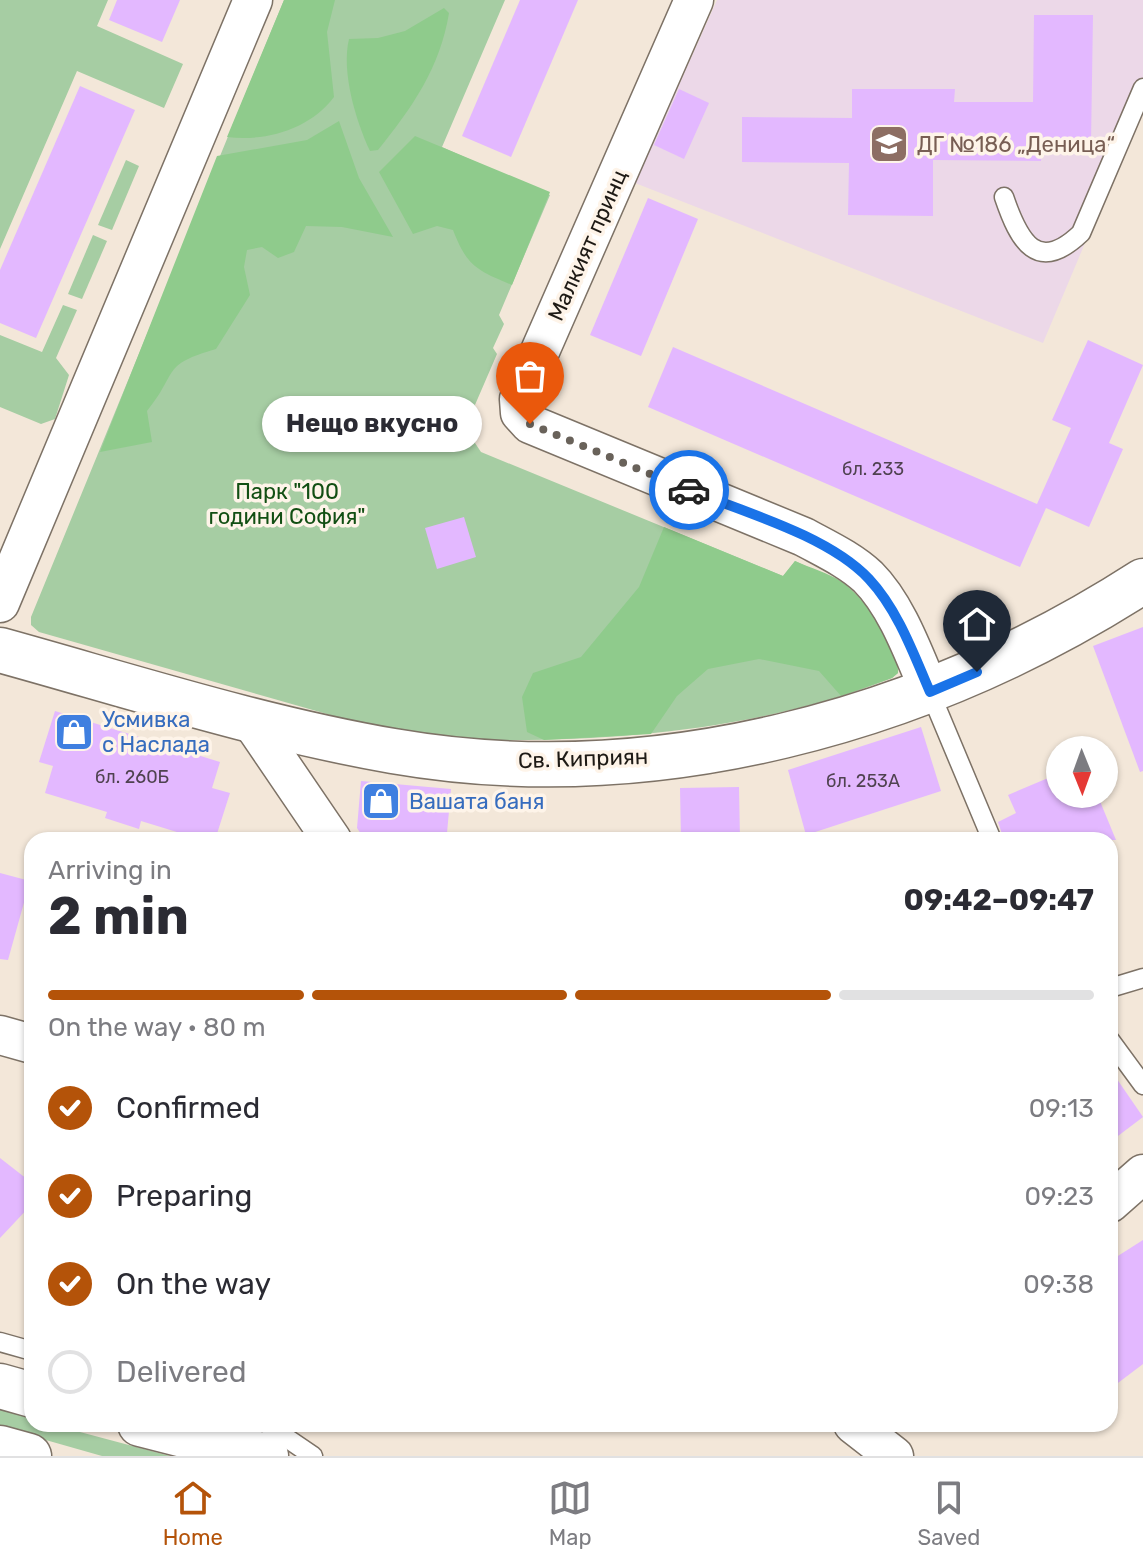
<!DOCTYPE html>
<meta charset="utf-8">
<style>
body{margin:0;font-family:Rubik,sans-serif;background:#f7f7f7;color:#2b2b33;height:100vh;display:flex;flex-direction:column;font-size:30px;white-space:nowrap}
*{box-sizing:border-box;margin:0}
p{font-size:26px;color:#7c7c81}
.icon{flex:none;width:44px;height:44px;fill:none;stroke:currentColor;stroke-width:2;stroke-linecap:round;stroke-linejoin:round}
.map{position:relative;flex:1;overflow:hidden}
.drawer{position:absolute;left:24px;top:832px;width:1094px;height:600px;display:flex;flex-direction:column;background:#fff;border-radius:24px;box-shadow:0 2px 6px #0004}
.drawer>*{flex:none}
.needle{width:52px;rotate:179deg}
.controls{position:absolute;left:1046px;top:736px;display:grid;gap:16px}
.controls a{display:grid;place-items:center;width:72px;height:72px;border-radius:50%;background:#fff;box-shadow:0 2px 6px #0004;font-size:40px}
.pin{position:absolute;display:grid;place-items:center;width:68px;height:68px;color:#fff;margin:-82px -34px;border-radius:50% 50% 50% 0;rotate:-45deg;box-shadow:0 0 8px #0007}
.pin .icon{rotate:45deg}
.courier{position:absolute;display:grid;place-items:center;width:80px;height:80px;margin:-40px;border:6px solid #1a73e8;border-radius:50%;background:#fff;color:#222;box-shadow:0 2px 10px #0007}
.bubble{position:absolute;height:56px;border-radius:28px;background:#fff;box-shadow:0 2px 6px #0004;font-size:26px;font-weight:700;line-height:56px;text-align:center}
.head em{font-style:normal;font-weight:700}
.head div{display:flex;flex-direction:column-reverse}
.head{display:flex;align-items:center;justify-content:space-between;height:136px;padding:0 24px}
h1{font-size:52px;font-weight:700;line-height:60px}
.bar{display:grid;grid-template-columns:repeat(4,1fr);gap:12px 8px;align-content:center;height:96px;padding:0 24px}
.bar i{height:10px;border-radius:6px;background:#e1e1e2}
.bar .selected{background:#b45309}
.bar p{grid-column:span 4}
ol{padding:0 24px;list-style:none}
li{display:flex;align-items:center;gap:24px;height:88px}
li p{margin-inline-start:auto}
li .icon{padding:8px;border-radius:50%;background:#b45309;color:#fff;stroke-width:4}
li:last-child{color:#7c7c81}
li i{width:44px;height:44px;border:4px solid #e1e1e2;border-radius:50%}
.tabs{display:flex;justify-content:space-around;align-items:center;height:112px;border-top:2px solid #e1e1e2;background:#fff;font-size:22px;color:#7c7c81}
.tabs a{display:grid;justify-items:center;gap:4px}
.tabs .selected{color:#b45309}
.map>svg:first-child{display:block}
.education{fill:#ecd8e8}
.green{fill:#a6cda3}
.forest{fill:#8fcb8c}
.building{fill:#e3b8ff}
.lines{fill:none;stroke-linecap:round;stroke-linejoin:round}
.service-casing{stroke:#7d7266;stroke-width:21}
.minor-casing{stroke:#7d7266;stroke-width:41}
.tertiary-casing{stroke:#7d7266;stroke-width:47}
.secondary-casing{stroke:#7d7266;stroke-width:47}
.service{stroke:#fff;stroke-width:18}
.minor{stroke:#fff;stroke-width:38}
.tertiary{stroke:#fff;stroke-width:44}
.secondary{stroke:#fff;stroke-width:44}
.done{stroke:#69625a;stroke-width:8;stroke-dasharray:0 14.4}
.route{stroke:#1a73e8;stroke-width:10}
.labels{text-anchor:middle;stroke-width:7;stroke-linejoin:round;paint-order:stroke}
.number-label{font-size:18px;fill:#4f4250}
.education-label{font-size:22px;fill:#785e54;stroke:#fef4e9;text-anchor:start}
.street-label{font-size:22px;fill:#1e1a15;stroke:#fef4e9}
.park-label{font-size:22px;fill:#124f13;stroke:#fef4e9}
.shop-label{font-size:22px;fill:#366cbe;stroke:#fef4e9;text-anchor:start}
</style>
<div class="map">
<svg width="1143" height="1456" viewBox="0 0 1143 1456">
<rect width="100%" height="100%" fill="#f3e7d9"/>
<!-- education -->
<path class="education" d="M717,0h426v105l-100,238 -408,-160z"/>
<!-- green -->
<g class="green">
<path d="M0,0h108l-11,26 86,38 -19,44 -87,-37 -77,178z"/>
<path d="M284,0h221l-63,147 108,48 -51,120 5,9 -11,24 4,6 -32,74 16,24 302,124 12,-15 48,22 55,90 -6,5c-118,47 -254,62 -380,62l-8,5 -157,-20 -6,-7 -302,-86 -8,-7v-8z"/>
<path d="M126,160l13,6 -27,64 -14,-5z"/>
<path d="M93,235l14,6 -25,58 -14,-5z"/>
<path d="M63,305l14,5 -21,48 13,17 -14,44 -14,5 -41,-17v-72l42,17z"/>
<path d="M0,1409l32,10v5h18l120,32h-68l-102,-29z"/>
</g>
<!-- forest -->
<g class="forest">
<path d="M284,0h51l-8,32 7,65c-24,32 -68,45 -107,40z"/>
<path d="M444,8l5,5c-9,55 -37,95 -71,137l-8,1c-14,-30 -29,-79 -21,-112l29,-1 27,-7z"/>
<path d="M339,121l20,57 34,59 -51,-10 -36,-1 -12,26 -16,6 -16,-11 -15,3 -3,17 6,28 -34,54c-56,16 -37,23 -69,62l5,31 -52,10 117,-296 90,-16z"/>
<path d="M415,136l135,56 -38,93c-36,-15 -45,-19 -59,-55l-16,-4 -24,8 -34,-62z"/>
<path d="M664,527l119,49 12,-15c15,7 34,12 47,21 22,15 58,64 56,91l-6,5 -51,18 -22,-25 -60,-12 -51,10 -31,27 -26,38 -107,6 -17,-8 -5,-35 11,-24 48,-16 58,-70z"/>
</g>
<!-- building -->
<g class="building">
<path d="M117,0h63l-18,42 -53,-22z"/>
<path d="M520,0h58l-67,157 -49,-21z"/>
<path d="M1034,15h59l-2,128h-49l-1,18 -108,-1v56l-85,-1 1,-52 -107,-1v-45l110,1v-29h103l-1,13h79z"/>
<path d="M80,86l55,24 -99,228 -36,-15v-53z"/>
<path d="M679,89l30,14 -25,56 -30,-14z"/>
<path d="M648,198l50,21 -57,137 -51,-21z"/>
<path d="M1088,340l55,25 -34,78 14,6 -34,78 -43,-19 -26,59 -372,-160 25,-60 364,157 34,-76 -19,-8z"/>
<path d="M464,517l12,40 -39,12 -12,-41z"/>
<path d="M1143,627v144l-3,1 -47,-126z"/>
<path d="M55,711l165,51 -8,26 18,5 -15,47h-12l-62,-19 -2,8 -34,-11 2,-6 -62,-19 8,-27 -14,-4z"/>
<path d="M921,727l20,64 -135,44 -18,-65z"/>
<path d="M1060,773v21h37l19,46h-112l-6,-18 18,-9 -8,-18z"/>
<path d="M361,781l90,8 -4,44 -12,7h-70l-8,-12z"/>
<path d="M739,787l1,53h-59l-1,-52z"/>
<path d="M0,873l30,8 -22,79 -8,-1z"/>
<path d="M1110,1069l33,48 -33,25z"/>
<path d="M0,1158l32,25v21l-32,34z"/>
<path d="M1143,1240v124l-33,25v-128z"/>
</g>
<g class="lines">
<!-- service casing -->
<g class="service-casing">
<g id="service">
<path d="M1004,197c15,44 33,78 77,36l62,-145"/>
<path d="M930,692l62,148"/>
<path d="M1110,988l33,-10"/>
<path d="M1110,1040l33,45"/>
<path d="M0,1342l32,9"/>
<path d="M266,1424l47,32"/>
</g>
</g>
<!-- minor casing -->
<g class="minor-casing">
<g id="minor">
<path d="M694,0l-175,399 1,14 10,11 274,113c22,12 46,23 64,40 29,29 46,78 62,115"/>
<path d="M0,603l253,-603"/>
<path d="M249,718l83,122"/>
<path d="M0,1035l32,9"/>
<path d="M1110,1203l33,-29"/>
<path d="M853,1424l41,32"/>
</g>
</g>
<!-- tertiary casing -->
<g class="tertiary-casing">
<path id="tertiary" d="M0,650c130,36 260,78 393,101 260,45 531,-29 750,-170"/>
</g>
<!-- secondary casing -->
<g class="secondary-casing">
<g id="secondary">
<path d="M0,1386l32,9"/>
<path d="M140,1424l126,32"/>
<path d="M0,1448l29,8"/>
</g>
</g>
<!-- service -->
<use href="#service" class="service"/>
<!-- minor -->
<use href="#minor" class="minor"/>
<!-- tertiary -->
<use href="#tertiary" class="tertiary"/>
<!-- secondary -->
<use href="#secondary" class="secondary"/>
</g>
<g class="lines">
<!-- done -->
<path class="done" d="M530,424l159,66"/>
<!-- route -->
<path class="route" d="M689,490c55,22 140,46 180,89 29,31 45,76 61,113l47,-20"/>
</g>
<!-- icons -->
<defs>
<g id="school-square" transform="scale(2)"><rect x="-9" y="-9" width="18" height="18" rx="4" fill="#8d6e63" stroke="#fef4e9"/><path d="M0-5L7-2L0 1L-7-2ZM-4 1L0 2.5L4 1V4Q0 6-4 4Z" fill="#fff"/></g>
<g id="shop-square" transform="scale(2)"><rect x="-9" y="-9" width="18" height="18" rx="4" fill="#3f7fe0" stroke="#fef4e9"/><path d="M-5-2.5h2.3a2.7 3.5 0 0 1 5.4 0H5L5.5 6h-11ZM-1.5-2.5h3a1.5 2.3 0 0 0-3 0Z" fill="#fff"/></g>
</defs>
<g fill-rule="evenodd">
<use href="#school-square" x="889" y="144"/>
<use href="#shop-square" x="74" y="732"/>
<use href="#shop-square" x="381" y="801"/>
</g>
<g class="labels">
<!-- number labels -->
<g class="number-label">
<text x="873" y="475">бл. 233</text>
<text x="132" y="783">бл. 260Б</text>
<text x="863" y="787">бл. 253А</text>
</g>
<!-- education labels -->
<g class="education-label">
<text x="917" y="152">ДГ №186 „Деница“</text>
</g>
<!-- street labels -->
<g class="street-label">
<text transform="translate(587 245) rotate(-66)" y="8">Малкият принц</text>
<text transform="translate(583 758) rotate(-2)" y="8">Св. Киприян</text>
</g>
<!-- park labels -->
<g class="park-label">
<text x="287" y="499">Парк "100<tspan x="287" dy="25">години София"</tspan></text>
</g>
<!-- shop labels -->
<g class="shop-label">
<text x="102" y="727">Усмивка<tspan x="102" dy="25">с Наслада</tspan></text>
<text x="409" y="809">Вашата баня</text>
</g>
</g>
</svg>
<div class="controls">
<a><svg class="needle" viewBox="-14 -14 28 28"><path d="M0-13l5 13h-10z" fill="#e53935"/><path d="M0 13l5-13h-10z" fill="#7c7c81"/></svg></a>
</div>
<div class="pin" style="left:530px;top:424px;background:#ea580c"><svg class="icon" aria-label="bag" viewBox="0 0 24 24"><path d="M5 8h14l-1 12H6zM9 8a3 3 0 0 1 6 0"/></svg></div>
<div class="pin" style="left:977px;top:672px;background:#1f2937"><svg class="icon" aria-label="home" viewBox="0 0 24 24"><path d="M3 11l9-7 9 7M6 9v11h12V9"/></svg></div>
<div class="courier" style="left:689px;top:490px"><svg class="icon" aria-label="car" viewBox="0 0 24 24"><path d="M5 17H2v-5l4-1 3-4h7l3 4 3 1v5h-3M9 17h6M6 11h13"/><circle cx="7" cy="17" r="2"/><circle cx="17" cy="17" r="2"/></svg></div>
<div class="bubble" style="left:262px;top:396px;width:220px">Нещо вкусно</div>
<section class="drawer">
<div class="head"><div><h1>2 min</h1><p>Arriving in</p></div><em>09:42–09:47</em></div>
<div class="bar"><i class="selected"></i><i class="selected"></i><i class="selected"></i><i></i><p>On the way · 80 m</p></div>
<ol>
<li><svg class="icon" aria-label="check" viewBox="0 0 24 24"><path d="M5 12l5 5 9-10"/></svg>Confirmed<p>09:13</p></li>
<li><svg class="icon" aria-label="check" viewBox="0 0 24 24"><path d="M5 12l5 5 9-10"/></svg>Preparing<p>09:23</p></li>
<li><svg class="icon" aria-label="check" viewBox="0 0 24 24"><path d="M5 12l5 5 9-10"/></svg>On the way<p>09:38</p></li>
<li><i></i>Delivered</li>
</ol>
</section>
</div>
<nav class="tabs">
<a class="selected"><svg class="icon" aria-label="home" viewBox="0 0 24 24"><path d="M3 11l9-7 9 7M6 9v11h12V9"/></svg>Home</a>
<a><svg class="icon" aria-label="map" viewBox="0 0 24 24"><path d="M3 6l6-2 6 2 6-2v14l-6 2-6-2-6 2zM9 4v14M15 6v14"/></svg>Map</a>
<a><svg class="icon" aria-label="saved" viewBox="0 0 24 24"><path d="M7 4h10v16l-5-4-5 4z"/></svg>Saved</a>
</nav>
